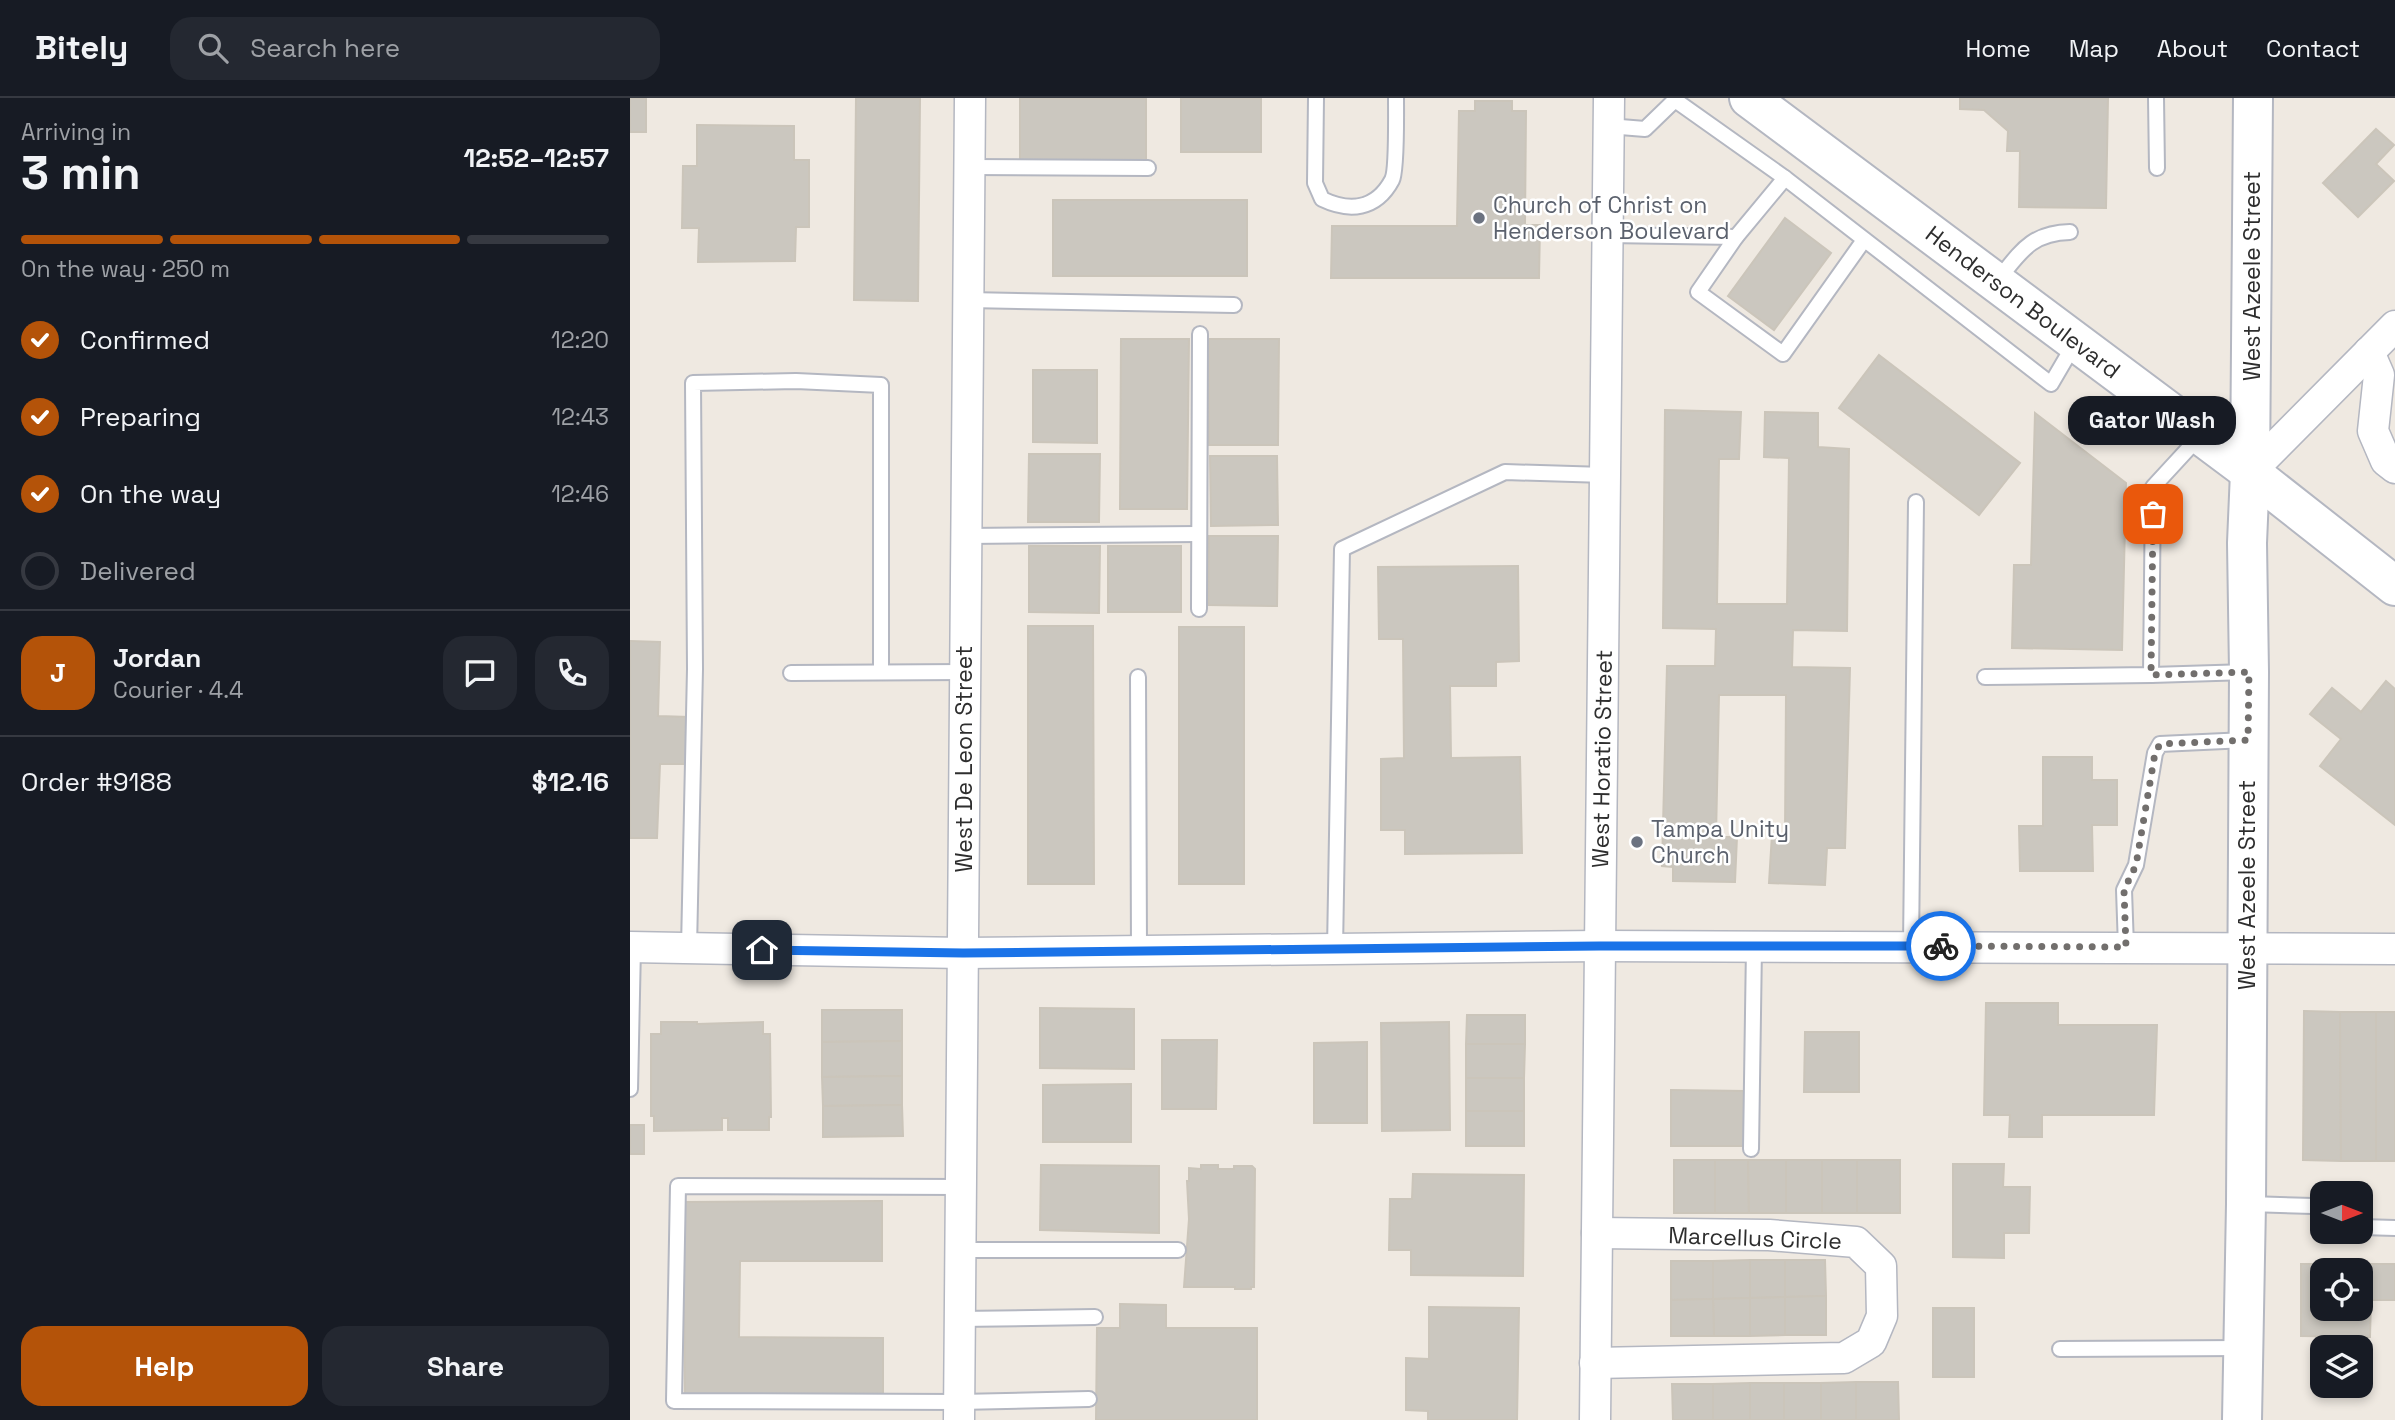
<!DOCTYPE html>
<meta charset="utf-8">
<style>
body{margin:0;font-family:"Space Grotesk",sans-serif;background:#242831;color:#f1f3f6;height:100vh;display:flex;flex-direction:column;font-size:26px;white-space:nowrap}
*{box-sizing:border-box;margin:0}
p{font-size:23px;color:#9ea1a6}
.icon{flex:none;width:38px;height:38px;fill:none;stroke:currentColor;stroke-width:2;stroke-linecap:round;stroke-linejoin:round}
.map{position:relative;flex:1;overflow:hidden}
.drawer{display:flex;flex-direction:column;background:#171b24;width:630px}
.drawer>*{flex:none}
.needle{width:46px;rotate:90deg}
.fabs{position:absolute;left:1680px;top:1083px;display:grid;gap:14px}
.fabs a{display:grid;place-items:center;width:63px;height:63px;border-radius:14px;background:#171b24;box-shadow:0 4px 10px #0003;font-size:35px}
.pin{position:absolute;display:grid;place-items:center;width:60px;height:60px;color:#fff;margin:-30px;border-radius:14px;box-shadow:0 4px 10px #0006}
.courier{position:absolute;display:grid;place-items:center;width:70px;height:70px;margin:-35px;border:5px solid #1a73e8;border-radius:50%;background:#fff;color:#222;box-shadow:0 2px 9px #0007}
.bubble{position:absolute;height:49px;border-radius:21px;background:#171b24;box-shadow:0 4px 10px #0003;font-size:23px;font-weight:700;line-height:49px;text-align:center}
.summary em{font-style:normal;font-weight:700}
.summary div{display:flex;flex-direction:column-reverse}
.summary{display:flex;align-items:center;justify-content:space-between;height:119px;padding:0 21px}
h1{font-size:46px;font-weight:700;line-height:52px}
.bar{display:grid;grid-template-columns:repeat(4,1fr);gap:10px 7px;align-content:center;height:84px;padding:0 21px}
.bar i{height:9px;border-radius:5px;background:#363941}
.bar .active{background:#b45309}
.bar p{grid-column:span 4}
.line{display:flex;align-items:center;gap:18px;padding:0 21px;border-top:2px solid #363941}
.line div{flex:1}
.round{display:grid;place-items:center;flex:none;width:74px;height:74px;border-radius:21px;background:#242831}
ol{padding:0 21px;list-style:none}
li{display:flex;align-items:center;gap:21px;height:77px}
li p{margin-inline-start:auto}
li .icon{padding:7px;border-radius:50%;background:#b45309;color:#fff;stroke-width:4}
li:last-child{color:#9ea1a6}
li i{width:38px;height:38px;border:4px solid #363941;border-radius:50%}
.cta{display:flex;gap:14px;margin-top:auto;padding:14px 21px}
.cta a{flex:1;height:80px;border-radius:21px;background:#b45309;color:#fff;font-size:28px;font-weight:700;line-height:80px;text-align:center}
.cta a+a{background:#242831;color:#f1f3f6}
header{display:flex;align-items:center;gap:42px;box-sizing:border-box;height:98px;padding:0 35px;background:#171b24;border-bottom:2px solid #363941}
header strong{font-size:33px}
nav{display:flex;gap:38px;margin-inline-start:auto;font-size:24px}
.search{width:490px;height:63px;background:#242831;display:flex;align-items:center;gap:18px;box-sizing:border-box;padding:0 24px;border-radius:21px;color:#9ea1a6;font-size:26px}
main{display:flex;flex:1;min-height:0}
.map>svg:first-child{display:block}
.building{fill:#cbc7bf;stroke:#cbc5ba;stroke-width:2;fill-rule:evenodd}
.lines{fill:none;stroke-linecap:round;stroke-linejoin:round}
.lane-casing{stroke:#b4b7c1;stroke-width:18}
.street-casing{stroke:#b4b7c1;stroke-width:33}
.secondary-casing{stroke:#b4b7c1;stroke-width:42}
.lane{stroke:#fff;stroke-width:14}
.street{stroke:#fff;stroke-width:30}
.secondary{stroke:#fff;stroke-width:38}
.done{stroke:#726f6d;stroke-width:7;stroke-dasharray:0 12.6}
.route{stroke:#1a73e8;stroke-width:9}
.worship-dot{fill:#6b7280;stroke:#fff;stroke-width:2.5}
.labels{text-anchor:middle;stroke-width:5;stroke-linejoin:round;paint-order:stroke}
.worship-label{font-size:23px;fill:#5b616d;stroke:#fff;text-anchor:start}
.street-label{font-size:23px;fill:#2e2e2e;stroke:#fff}
</style>
<header>
<strong>Bitely</strong>
<div class="search"><svg class="icon" aria-label="search" viewBox="0 0 24 24"><circle cx="10" cy="10" r="6"/><path d="M15 15l6 6"/></svg>Search here</div>
<nav><a>Home</a><a>Map</a><a>About</a><a>Contact</a></nav>
</header>
<main>
<section class="drawer">
<div class="summary"><div><h1>3 min</h1><p>Arriving in</p></div><em>12:52–12:57</em></div>
<div class="bar"><i class="active"></i><i class="active"></i><i class="active"></i><i></i><p>On the way · 250 m</p></div>
<ol>
<li><svg class="icon" aria-label="check" viewBox="0 0 24 24"><path d="M5 12l5 5 9-10"/></svg>Confirmed<p>12:20</p></li>
<li><svg class="icon" aria-label="check" viewBox="0 0 24 24"><path d="M5 12l5 5 9-10"/></svg>Preparing<p>12:43</p></li>
<li><svg class="icon" aria-label="check" viewBox="0 0 24 24"><path d="M5 12l5 5 9-10"/></svg>On the way<p>12:46</p></li>
<li><i></i>Delivered</li>
</ol>
<div class="line" style="height:126px"><b class="round" style="background:#b45309;color:#fff">J</b><div><b>Jordan</b><p>Courier · 4.4</p></div><a class="round"><svg class="icon" aria-label="chat" viewBox="0 0 24 24"><path d="M4 5h16v11H9l-5 4z"/></svg></a><a class="round"><svg class="icon" aria-label="phone" viewBox="0 0 24 24"><path d="M5 4h4l2 5-3 2q2 4 5 5l2-3 5 2v4C11 20 4 13 5 4z"/></svg></a></div>
<div class="line" style="height:91px"><div>Order #9188</div><b>$12.16</b></div>
<div class="cta"><a>Help</a><a>Share</a></div>
</section>
<div class="map">
<svg width="1765" height="1322" viewBox="0 0 1765 1322">
<rect width="100%" height="100%" fill="#efe9e1"/>
<!-- building -->
<g class="building">
<rect x="0" y="0" width="16" height="34"/>
<path d="M226,0h64l-2,203 -64,-1z"/>
<path d="M390,0h126v64l-126,1z"/>
<rect x="551" y="0" width="80" height="54"/>
<path d="M1330,0h148l-2,110 -87,-1 1,-56h-13l1,-20 -24,-21 -24,-1z"/>
<path d="M845,3h37v10h14l-1,114h15l-1,53h-208l1,-52h125l2,-115h16z"/>
<path d="M67,27l97,1v34h15v67h-13l-1,34 -97,1 1,-34h-17l1,-62h14z"/>
<path d="M1746,31l18,16 -18,19 18,17 -36,36 -35,-34z"/>
<rect x="423" y="102" width="194" height="76"/>
<path d="M1155,120l46,35 -57,77 -46,-34z"/>
<path d="M491,241h68l-2,170h-67z"/>
<path d="M579,241h70l-1,106h-69z"/>
<path d="M1249,257l141,108 -41,52 -140,-107z"/>
<path d="M403,272h64v73l-64,-1z"/>
<path d="M1035,312l76,2 -2,47h-20l-2,145h70l2,-146 -25,-1 1,-45 53,1v34l31,2 -2,182 -54,-1 -1,37 58,1 -5,180h-18l-2,37 -56,-2 3,-49h13l1,-139h-67l-3,142h21l-2,45 -62,-1v-14l-11,-1 5,-200h48l1,-37 -53,-1z"/>
<path d="M1405,315l91,70 -4,167 -110,-2 2,-83h17z"/>
<path d="M399,356h71l-1,68h-71z"/>
<path d="M580,358h67l1,69 -67,1z"/>
<path d="M579,438h69l-1,70 -69,-1z"/>
<path d="M399,448h71l-1,67 -70,-1z"/>
<rect x="478" y="448" width="73" height="66"/>
<path d="M888,468l1,95 -23,1v24h-46l1,72 69,-1 2,96 -117,1v-24h-24v-71l23,-1 -1,-119h-24l-1,-72z"/>
<path d="M398,528h65l1,258h-66z"/>
<rect x="549" y="529" width="65" height="257"/>
<path d="M0,543l30,1 -2,74 31,1 -2,47h-27l-3,74h-27z"/>
<path d="M1756,583l9,8v136l-75,-59 21,-27 -31,-25 22,-26 29,24z"/>
<path d="M1413,659h49v23h25v45h-25l1,46h-73l-1,-45h24z"/>
<path d="M1356,905h72v22h99l-3,90h-112v22h-33l1,-22h-26z"/>
<path d="M410,910l94,1v60l-94,-1z"/>
<path d="M192,912h80v31l-80,1z"/>
<path d="M1674,913l36,1 1,149 -38,-1z"/>
<path d="M1710,914h36v149h-35z"/>
<rect x="1746" y="914" width="19" height="149"/>
<path d="M837,917h58v29h-59z"/>
<path d="M31,924h36v2l66,-2v12h7l1,83h-2v13h-41v-12h-6v12l-68,1v-15h-3v-82h10z"/>
<path d="M819,924l1,108 -68,1 -1,-108z"/>
<path d="M1175,934h54v60h-55z"/>
<path d="M532,942h55l-1,69h-54z"/>
<path d="M272,943v35l-80,1v-35z"/>
<path d="M737,944v81h-53v-80z"/>
<path d="M836,946h59l-1,34h-58z"/>
<path d="M272,978v29l-79,1 -1,-29z"/>
<rect x="836" y="980" width="58" height="33"/>
<path d="M501,986v58h-88v-57z"/>
<path d="M1041,992l74,1 -1,55h-73z"/>
<path d="M272,1007l1,31 -80,1v-31z"/>
<rect x="836" y="1013" width="58" height="35"/>
<rect x="0" y="1027" width="14" height="29"/>
<rect x="1044" y="1062" width="41" height="53"/>
<path d="M1085,1062h33l1,53h-34z"/>
<path d="M1118,1062h38v53h-37z"/>
<rect x="1156" y="1062" width="36" height="53"/>
<rect x="1192" y="1062" width="35" height="53"/>
<rect x="1227" y="1062" width="43" height="53"/>
<path d="M1323,1066h51l-1,23h27l-1,46h-25v25l-51,-1z"/>
<path d="M411,1067l118,1v67l-119,-3z"/>
<path d="M571,1067h17v4h16v-3h18l3,3 -1,118h-3v2h-16v-2h-51l5,-68 -2,-38h2v-13l12,1z"/>
<path d="M783,1076l111,1 -1,101 -112,-1v-25h-22l1,-51h22z"/>
<path d="M252,1103v60h-142l-1,76 144,1v59l-198,1 -2,-196z"/>
<path d="M1120,1162h35v37l-35,1z"/>
<path d="M1120,1162v38l-37,1v-38z"/>
<path d="M1155,1162h40l1,36 -41,1z"/>
<path d="M1041,1163h42v38l-42,1z"/>
<path d="M1671,1166h94v36h-24l-1,37 -69,-1zM1692,1172h39v39h-39z"/>
<path d="M1196,1198v39h-41v-38z"/>
<path d="M1155,1199v38l-35,1v-38z"/>
<path d="M1120,1200v38h-36l-1,-37z"/>
<path d="M1083,1201l1,37h-43v-36z"/>
<path d="M490,1206l46,1v23h91v92h-161l1,-92h23z"/>
<path d="M799,1209l90,1 -2,112h-89v-9l-22,-1v-52l23,1z"/>
<rect x="1303" y="1210" width="41" height="69"/>
<path d="M1226,1284v38h-35v-37z"/>
<path d="M1226,1284h42l1,38h-43z"/>
<rect x="1120" y="1285" width="34" height="37"/>
<path d="M1120,1285v37h-37v-36z"/>
<rect x="1154" y="1285" width="37" height="37"/>
<path d="M1042,1286h41v36h-40z"/>
</g>
<g class="lines">
<!-- lane casing -->
<g class="lane-casing">
<g id="lane">
<path d="M686,0l-1,85 7,16c27,13 54,11 70,-19 5,-9 4,-68 4,-82"/>
<path d="M1526,0l1,70"/>
<path d="M978,28l37,3 30,-29 110,78"/>
<path d="M339,69l179,1"/>
<path d="M977,137l129,2"/>
<path d="M1234,142l-81,114 -85,-62 38,-55 49,-59 266,206 24,-41"/>
<path d="M1367,183c23,-28 33,-48 73,-49"/>
<path d="M338,202l266,5"/>
<path d="M336,438l233,-2"/>
<path d="M569,511l1,-275"/>
<path d="M161,575l174,-1"/>
<path d="M1521,577l97,-3"/>
<path d="M508,579l1,274"/>
<path d="M1355,579l166,-2 2,-188 47,-51"/>
<path d="M1281,848l5,-444"/>
<path d="M1496,849l-2,-57 12,-25 19,-112 5,-9 86,-4"/>
<path d="M59,850l6,-279 -2,-286 103,-2 85,4v287"/>
<path d="M705,851l7,-400 163,-77 100,3"/>
<path d="M0,991l3,-142"/>
<path d="M1121,1051l3,-203"/>
<path d="M331,1089l-283,-1 -4,215 285,1 130,-3"/>
<path d="M1619,1106l64,2 9,6"/>
<path d="M1731,1129l34,1"/>
<path d="M330,1152h218"/>
<path d="M329,1221l136,-2"/>
<path d="M1430,1251l182,-1"/>
</g>
</g>
<!-- street casing -->
<g class="street-casing">
<g id="street">
<path d="M1739,254l10,23 -6,56 13,30 9,7"/>
<path d="M1620,374l145,-146"/>
<path d="M0,849l333,6 637,-7 795,3"/>
<path d="M965,1265l249,-5 27,-16 11,-26 -1,-50 -25,-24 -87,-7 -172,-2"/>
<path d="M329,1322l11,-1322"/>
<path d="M965,1322l14,-1322"/>
</g>
</g>
<!-- secondary casing -->
<g class="secondary-casing">
<g id="secondary">
<path d="M1119,0l501,374 145,114"/>
<path d="M1612,1322l4,-216 3,-532 -2,-129 3,-71 3,-374"/>
</g>
</g>
<!-- lane -->
<use href="#lane" class="lane"/>
<!-- street -->
<use href="#street" class="street"/>
<!-- secondary -->
<use href="#secondary" class="secondary"/>
</g>
<g class="lines">
<!-- done -->
<path class="done" d="M1311,848l185,1 -2,-57 12,-25 19,-112 5,-9 88,-4 1,-68 -98,3 2,-161"/>
<!-- route -->
<path class="route" d="M132,852l201,3 637,-7h341"/>
</g>
<!-- markers -->
<g class="worship-dot">
<circle cx="849" cy="120" r="7"/>
<circle cx="1007" cy="744" r="7"/>
</g>
<g class="labels">
<!-- worship labels -->
<g class="worship-label">
<text x="863" y="115">Church of Christ on<tspan x="863" dy="26">Henderson Boulevard</tspan></text>
<text x="1021" y="739">Tampa Unity<tspan x="1021" dy="26">Church</tspan></text>
</g>
<!-- street labels -->
<g class="street-label">
<text transform="translate(1622 178) rotate(-90)" y="8">West Azeele Street</text>
<text transform="translate(1393 204) rotate(37)" y="8">Henderson Boulevard</text>
<text transform="translate(334 661) rotate(-90)" y="8">West De Leon Street</text>
<text transform="translate(972 661) rotate(-89)" y="8">West Horatio Street</text>
<text transform="translate(1617 787) rotate(-90)" y="8">West Azeele Street</text>
<text transform="translate(1125 1140) rotate(2)" y="8">Marcellus Circle</text>
</g>
</g>
</svg>
<div class="fabs">
<a><svg class="needle" viewBox="-14 -14 28 28"><path d="M0-13l5 13h-10z" fill="#e53935"/><path d="M0 13l5-13h-10z" fill="#9ea1a6"/></svg></a>
<a><svg class="icon" aria-label="locate" viewBox="0 0 24 24"><circle cx="12" cy="12" r="6"/><path d="M12 2v4M12 18v4M2 12h4M18 12h4"/></svg></a>
<a><svg class="icon" aria-label="layers" viewBox="0 0 24 24"><path d="M12 4l9 5-9 5-9-5zM3 14l9 5 9-5"/></svg></a>
</div>
<div class="pin" style="left:1523px;top:416px;background:#ea580c"><svg class="icon" aria-label="bag" viewBox="0 0 24 24"><path d="M5 8h14l-1 12H6zM9 8a3 3 0 0 1 6 0"/></svg></div>
<div class="pin" style="left:132px;top:852px;background:#1f2937"><svg class="icon" aria-label="home" viewBox="0 0 24 24"><path d="M3 11l9-7 9 7M6 9v11h12V9"/></svg></div>
<div class="courier" style="left:1311px;top:848px"><svg class="icon" aria-label="bike" viewBox="0 0 24 24"><circle cx="6" cy="16" r="4"/><circle cx="18" cy="16" r="4"/><path d="M6 16l4-8h5l3 8M10 8l3 8H6M13 5h3"/></svg></div>
<div class="bubble" style="left:1438px;top:298px;width:168px">Gator Wash</div>
</div>
</main>
